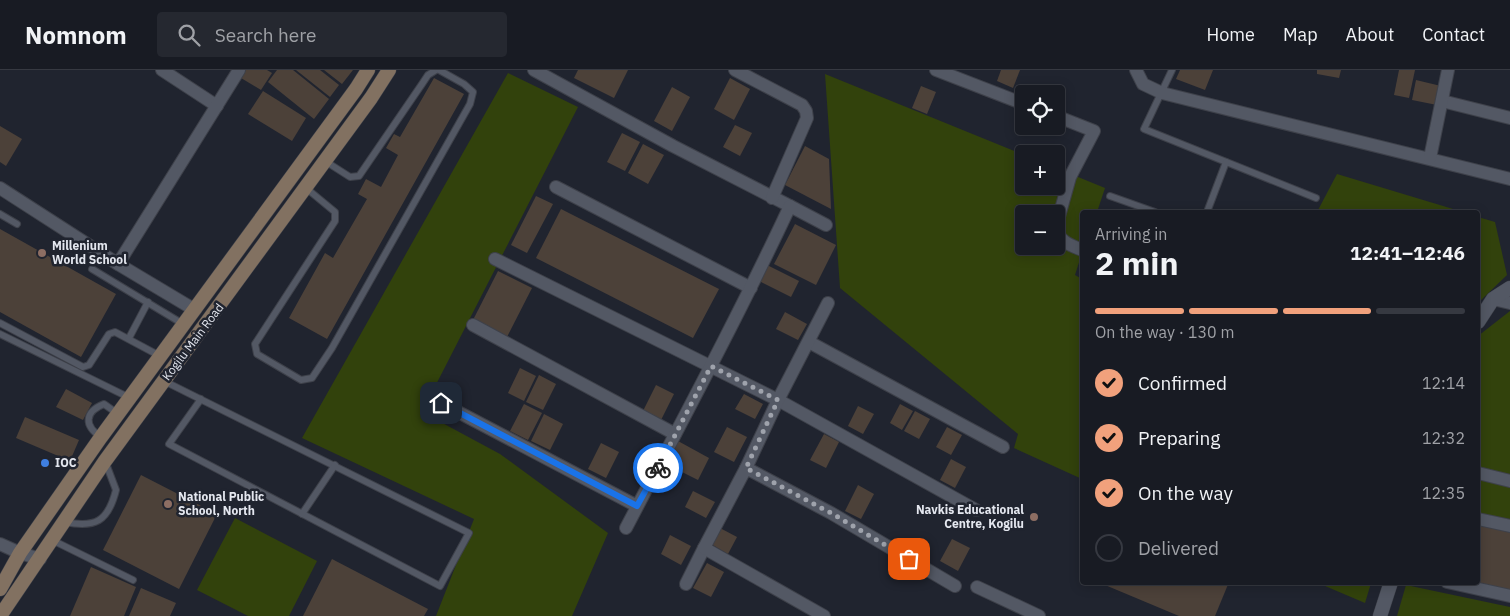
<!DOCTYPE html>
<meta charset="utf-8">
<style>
body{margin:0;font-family:"IBM Plex Sans",sans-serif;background:#252830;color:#f1f3f6;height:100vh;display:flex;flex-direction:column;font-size:19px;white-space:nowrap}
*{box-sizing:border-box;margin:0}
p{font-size:16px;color:#9fa1a6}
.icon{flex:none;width:28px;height:28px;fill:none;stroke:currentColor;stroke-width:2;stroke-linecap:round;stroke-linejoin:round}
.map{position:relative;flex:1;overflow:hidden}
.sheet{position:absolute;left:1080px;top:140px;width:400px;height:375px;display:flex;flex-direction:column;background:#181b23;border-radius:5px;box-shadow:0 2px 12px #0003,0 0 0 1px #363941}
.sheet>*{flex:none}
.controls{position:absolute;left:1015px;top:15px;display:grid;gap:10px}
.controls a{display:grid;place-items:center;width:50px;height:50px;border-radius:5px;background:#181b23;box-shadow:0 2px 12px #0003,0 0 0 1px #363941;font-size:25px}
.pin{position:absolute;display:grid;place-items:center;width:42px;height:42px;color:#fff;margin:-21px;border-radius:10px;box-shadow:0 2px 8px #0006}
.courier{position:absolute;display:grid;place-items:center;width:50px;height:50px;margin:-25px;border:4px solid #1a73e8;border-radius:50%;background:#fff;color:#222;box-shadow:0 1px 6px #0007}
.summary em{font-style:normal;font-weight:800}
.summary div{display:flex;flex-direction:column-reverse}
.summary{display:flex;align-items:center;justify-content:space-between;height:85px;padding:0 15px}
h1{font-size:32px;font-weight:800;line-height:38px}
.bar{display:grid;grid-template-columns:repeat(4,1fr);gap:8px 5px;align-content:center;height:60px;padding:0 15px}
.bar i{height:6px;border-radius:4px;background:#363941}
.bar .current{background:#f1a17c}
.bar p{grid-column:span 4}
ol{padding:0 15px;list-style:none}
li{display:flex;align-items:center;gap:15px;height:55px}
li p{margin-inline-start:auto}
li .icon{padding:5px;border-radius:50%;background:#f1a17c;color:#111;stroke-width:4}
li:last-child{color:#9fa1a6}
li i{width:28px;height:28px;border:2px solid #363941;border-radius:50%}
header{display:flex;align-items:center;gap:30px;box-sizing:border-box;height:70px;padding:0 25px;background:#181b23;border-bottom:1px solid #363941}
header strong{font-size:24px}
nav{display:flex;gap:28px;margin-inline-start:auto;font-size:18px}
.search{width:350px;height:45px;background:#252830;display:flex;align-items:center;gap:12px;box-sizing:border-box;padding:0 18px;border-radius:5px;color:#9fa1a6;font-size:19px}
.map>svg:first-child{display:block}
.green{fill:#32420c;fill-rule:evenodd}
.building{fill:#4c4139}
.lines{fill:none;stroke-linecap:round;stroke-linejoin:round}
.service-casing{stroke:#3e414a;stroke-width:8}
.minor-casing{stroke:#3e414a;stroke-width:14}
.tertiary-casing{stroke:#3e414a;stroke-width:15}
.secondary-casing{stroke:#3e414a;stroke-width:15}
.service{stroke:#535864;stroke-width:6}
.minor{stroke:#535864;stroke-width:12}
.tertiary{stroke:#535864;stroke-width:14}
.secondary{stroke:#827161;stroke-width:14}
.done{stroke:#9fa3ac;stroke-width:5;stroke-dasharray:0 9}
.route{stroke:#1a73e8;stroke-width:6}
.education-dot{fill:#8d6e63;stroke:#20242f;stroke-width:2}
.shop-dot{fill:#3f7fe0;stroke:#20242f;stroke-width:2}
.labels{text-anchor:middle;stroke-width:5;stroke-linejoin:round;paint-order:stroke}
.poi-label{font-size:12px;font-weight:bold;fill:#e4e7ef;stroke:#20242f;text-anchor:start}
.street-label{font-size:12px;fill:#e4e7ef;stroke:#20242f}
</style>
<header>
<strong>Nomnom</strong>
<div class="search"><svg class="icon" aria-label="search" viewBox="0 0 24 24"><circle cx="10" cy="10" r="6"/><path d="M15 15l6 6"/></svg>Search here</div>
<nav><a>Home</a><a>Map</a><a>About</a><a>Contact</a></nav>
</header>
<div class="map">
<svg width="1510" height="546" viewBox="0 0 1510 546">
<rect width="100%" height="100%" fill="#20242f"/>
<!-- green -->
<g class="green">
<path d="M508,3l70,34 -156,305 78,42 108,79 -36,83h-136l38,-97 -172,-81z"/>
<path d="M825,4l199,81v31h32v-18l49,20 -8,24h-15v41l-7,22 7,4v200l-68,-31 4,-14 -178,-146zM1024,144h32v32h-32z"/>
<path d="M1337,104l126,38h-146z"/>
<path d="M1478,147l17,5 12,53 -29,28z"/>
<path d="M1510,241v208l-32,-6v-177z"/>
<path d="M235,448l82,43 -28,55h-41l-51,-26z"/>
<path d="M1318,513l53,-1v1l-6,20z"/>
<path d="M1406,515l104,22v9h-113z"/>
</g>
<!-- building -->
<g class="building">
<path d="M246,0h21l5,3 -11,17 -20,-12z"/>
<path d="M277,0h16l36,29 -15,20 -46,-37z"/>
<path d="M296,0h24l19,15 -9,12z"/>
<path d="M324,0h29l-11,14z"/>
<path d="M578,0h50l-14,28 -40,-20z"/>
<path d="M1001,0h19l-7,18 -16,-7z"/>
<path d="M1180,0h33l-8,20 -29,-11z"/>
<path d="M1317,0h24l-2,8 -22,-4z"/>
<path d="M1399,0h16l-6,28 -15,-3z"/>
<path d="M434,8l30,16 -137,245 -38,-21 36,-65 8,5 34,-59 -9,-5 8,-15 15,8 17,-32 -12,-7 8,-14 6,3z"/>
<path d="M730,8l20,11 -16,31 -20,-11z"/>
<path d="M1416,10l25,6 -4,19 -25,-5z"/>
<path d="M921,16l15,6 -9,22 -15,-6z"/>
<path d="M672,17l18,10 -18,34 -18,-10z"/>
<path d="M263,21l43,27 -14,23 -44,-27z"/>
<path d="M735,55l17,8 -12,23 -17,-9z"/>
<path d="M0,56l22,13 -16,27 -6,-4z"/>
<path d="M622,63l18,9 -15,29 -18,-9z"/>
<path d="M643,74l21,11 -16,29 -20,-11z"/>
<path d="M805,76l24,13 2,50 -46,-24z"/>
<path d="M536,126l17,8 -26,49 -16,-8z"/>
<path d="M561,139l158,80 -26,49 -157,-80z"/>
<path d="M795,154l41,21 -20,40 -42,-21z"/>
<path d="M0,159l116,65 -35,63 -81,-45z"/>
<path d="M767,195l32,16 -8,16 -32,-16z"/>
<path d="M498,201l34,17 -25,49 -34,-17z"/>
<path d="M785,242l22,12 -9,16 -22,-11z"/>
<path d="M520,298l16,8 -12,25 -16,-8z"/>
<path d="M539,305l17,9 -13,26 -17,-8z"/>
<path d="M656,315l18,9 -13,26 -18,-9z"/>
<path d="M66,319l26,14 -9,17 -27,-13z"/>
<path d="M744,324l19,10 -8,15 -20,-10z"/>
<path d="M524,334l18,9 -14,27 -18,-9z"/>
<path d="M900,334l13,7 -11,19 -12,-7z"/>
<path d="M858,336l16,8 -11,20 -15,-8z"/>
<path d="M915,341l15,8 -11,20 -15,-8z"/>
<path d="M544,344l19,10 -13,26 -19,-9z"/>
<path d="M25,347l54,23 -9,21 -54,-23z"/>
<path d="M727,357l20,10 -13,25 -20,-10z"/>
<path d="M947,357l15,8 -11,20 -15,-8z"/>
<path d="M824,364l15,8 -13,26 -16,-8z"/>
<path d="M678,371l31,17 -11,22 -32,-16z"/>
<path d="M601,373l18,9 -13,26 -18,-9z"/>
<path d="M951,389l15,8 -11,21 -15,-8z"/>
<path d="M141,405l76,39 -38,75 -76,-39z"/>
<path d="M858,415l16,9 -13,25 -16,-8z"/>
<path d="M693,421l22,11 -9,16 -21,-11z"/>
<path d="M1478,452l32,7v63l-32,-10z"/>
<path d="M720,458l17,9 -9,17 -17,-10z"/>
<path d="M670,465l21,11 -10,19 -20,-11z"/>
<path d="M952,469l18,9 -12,23 -18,-10z"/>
<path d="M332,489l96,50 -4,7h-121z"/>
<path d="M707,493l17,9 -13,25 -18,-9z"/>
<path d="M91,497l45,20 -12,29h-54z"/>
<path d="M1106,512h123l-14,34h-36l-74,-31z"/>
<path d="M141,518l35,15 -6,13h-41z"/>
</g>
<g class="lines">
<!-- service casing -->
<g class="service-casing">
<g id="service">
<path d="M1172,0l-28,59 172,69"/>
<path d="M325,91l25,16 9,-1 63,-92 6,-9 8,-5"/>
<path d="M306,118l29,24v9l-80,123 2,10 44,26 11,-2 20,-30 138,-244 3,-12 -9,-8 -25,-14"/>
<path d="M1110,126l45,16"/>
<path d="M1207,142l19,-50"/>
<path d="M0,144l17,10"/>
<path d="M92,199l91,55"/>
<path d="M0,253l83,44 6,-2 20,-31 6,-2 45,24"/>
<path d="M0,264l130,64"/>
<path d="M129,268l19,-36"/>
<path d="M164,311l305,152 -29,53 -271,-142 32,-45"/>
<path d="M101,367c-17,-11 -17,-25 3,-33l14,10"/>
<path d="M302,444l33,-49"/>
<path d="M65,452c30,6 43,0 51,-32l-11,-29"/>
<path d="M52,470l81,40"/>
</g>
</g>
<!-- minor casing -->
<g class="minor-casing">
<g id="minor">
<path d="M162,0l55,36"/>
<path d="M534,0l139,76 117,60"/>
<path d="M735,0l67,35 4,6 1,7 -35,80"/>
<path d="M936,0l88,34"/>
<path d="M1136,0l7,14 19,9 348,86"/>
<path d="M1442,31l68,17"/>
<path d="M1056,46l38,15 -24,46 -14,50c3,15 14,18 26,23"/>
<path d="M1430,88l18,-88"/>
<path d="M556,117l195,101"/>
<path d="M0,118l118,76"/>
<path d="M495,189l283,141 198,110"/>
<path d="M1493,229l17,4"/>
<path d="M195,240l-77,-46 121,-194"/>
<path d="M473,255l202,109"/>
<path d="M809,272l194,105"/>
<path d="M441,333l196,103"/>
<path d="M746,398l32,-68 50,-97"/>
<path d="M1478,403l32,8"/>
<path d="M1478,449l32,7"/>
<path d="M626,458c56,-107 113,-213 164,-322l36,19"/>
<path d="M0,474l20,9 20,6"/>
<path d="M1447,512l63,14"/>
<path d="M686,514l18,-36"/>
<path d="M977,517l62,29"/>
<path d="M824,546l-120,-68 42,-80 85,45 124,73"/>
</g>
</g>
<!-- tertiary casing -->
<g class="tertiary-casing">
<g id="tertiary">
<path d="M1478,252l15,-23 17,-11"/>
<path d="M1380,546l11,-34"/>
</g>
</g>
<!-- secondary casing -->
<g class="secondary-casing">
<g id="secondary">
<path d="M0,519l20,-36 81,-116 255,-348 12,-19"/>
<path d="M0,546l105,-155 266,-363 18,-28"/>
</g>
</g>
<!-- service -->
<use href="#service" class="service"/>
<!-- minor -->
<use href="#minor" class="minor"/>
<!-- tertiary -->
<use href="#tertiary" class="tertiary"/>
<!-- secondary -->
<use href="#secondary" class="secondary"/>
</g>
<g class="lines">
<!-- done -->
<path class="done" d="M658,398l53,-102 67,34 -32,68 85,45 78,46"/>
<!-- route -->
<path class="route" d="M441,333l196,103 21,-38"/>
</g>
<!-- markers -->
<g class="education-dot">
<circle cx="42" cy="183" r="5"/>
<circle cx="168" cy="434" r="5"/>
<circle cx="1034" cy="447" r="5"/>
</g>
<circle class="shop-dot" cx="45" cy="393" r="5"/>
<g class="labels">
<!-- poi labels -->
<g class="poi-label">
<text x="52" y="180">Millenium<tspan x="52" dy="14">World School</tspan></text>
<text x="55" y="397">IOC</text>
<text x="178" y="431">National Public<tspan x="178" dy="14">School, North</tspan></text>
<text x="1024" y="444" text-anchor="end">Navkis Educational<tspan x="1024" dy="14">Centre, Kogilu</tspan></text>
</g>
<!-- street labels -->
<g class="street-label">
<text transform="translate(193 272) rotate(-53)" y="4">Kogilu Main Road</text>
</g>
</g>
</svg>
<div class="controls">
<a><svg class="icon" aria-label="locate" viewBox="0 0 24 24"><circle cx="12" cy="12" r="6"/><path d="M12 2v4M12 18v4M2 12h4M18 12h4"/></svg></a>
<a>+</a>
<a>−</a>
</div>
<div class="pin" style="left:909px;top:489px;background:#ea580c"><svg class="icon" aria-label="bag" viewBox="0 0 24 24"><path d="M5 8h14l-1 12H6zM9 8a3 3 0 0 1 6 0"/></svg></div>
<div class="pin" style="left:441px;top:333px;background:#1f2937"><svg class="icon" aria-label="home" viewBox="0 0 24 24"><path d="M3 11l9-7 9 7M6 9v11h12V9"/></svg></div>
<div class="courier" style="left:658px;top:398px"><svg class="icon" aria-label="bike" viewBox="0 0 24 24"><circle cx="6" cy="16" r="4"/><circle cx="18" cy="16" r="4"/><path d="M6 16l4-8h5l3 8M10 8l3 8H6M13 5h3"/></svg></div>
<section class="sheet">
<div class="summary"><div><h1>2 min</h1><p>Arriving in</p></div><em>12:41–12:46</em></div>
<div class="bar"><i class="current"></i><i class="current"></i><i class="current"></i><i></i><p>On the way · 130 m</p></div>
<ol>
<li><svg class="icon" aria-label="check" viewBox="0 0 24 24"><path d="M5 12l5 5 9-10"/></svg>Confirmed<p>12:14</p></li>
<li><svg class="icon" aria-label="check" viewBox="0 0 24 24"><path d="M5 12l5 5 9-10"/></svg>Preparing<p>12:32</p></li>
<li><svg class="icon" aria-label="check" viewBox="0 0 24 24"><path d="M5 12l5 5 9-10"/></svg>On the way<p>12:35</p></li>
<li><i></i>Delivered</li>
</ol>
</section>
</div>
